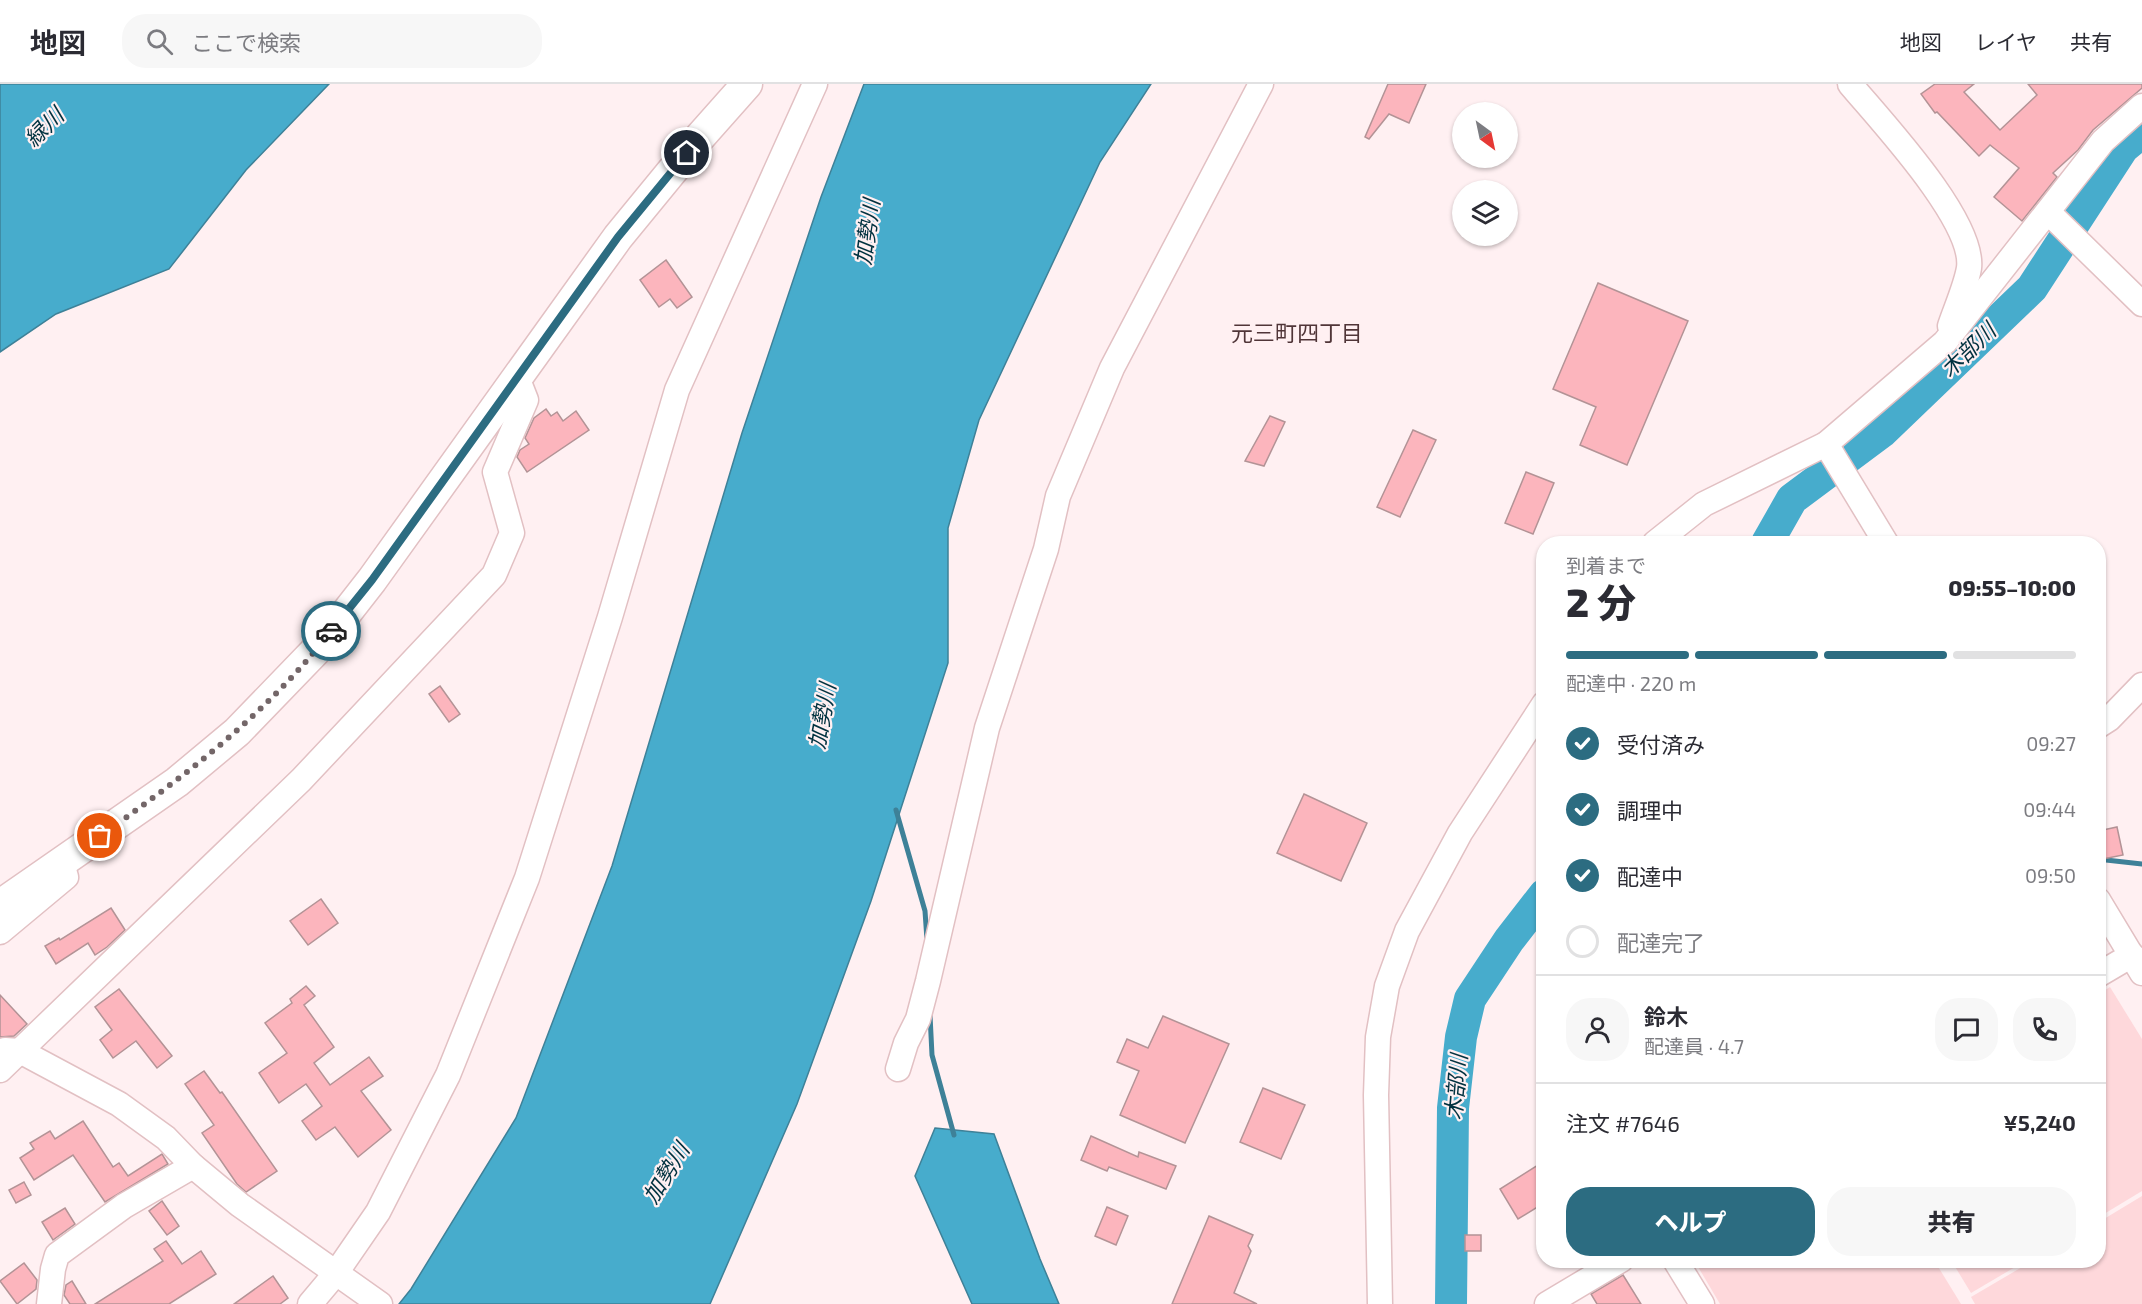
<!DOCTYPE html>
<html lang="ja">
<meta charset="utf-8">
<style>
body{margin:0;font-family:"Exo 2","Noto Sans JP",sans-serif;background:#f7f7f7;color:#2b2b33;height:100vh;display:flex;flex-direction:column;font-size:22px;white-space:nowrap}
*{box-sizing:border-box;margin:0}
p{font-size:20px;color:#7c7c81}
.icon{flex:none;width:33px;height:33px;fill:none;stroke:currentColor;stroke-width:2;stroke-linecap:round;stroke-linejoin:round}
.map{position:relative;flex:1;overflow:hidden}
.details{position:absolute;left:1536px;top:452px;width:570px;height:732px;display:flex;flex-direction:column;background:#fff;border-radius:24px;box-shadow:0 2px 4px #0004}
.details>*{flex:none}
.needle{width:39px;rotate:147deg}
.fabs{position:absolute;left:1452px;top:18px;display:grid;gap:12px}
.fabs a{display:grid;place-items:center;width:66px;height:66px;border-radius:50%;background:#fff;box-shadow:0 2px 4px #0004;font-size:30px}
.pin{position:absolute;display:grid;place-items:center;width:51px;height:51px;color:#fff;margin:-26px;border:3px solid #fff;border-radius:50%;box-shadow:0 2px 6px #0007}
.courier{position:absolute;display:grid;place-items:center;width:60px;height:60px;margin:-30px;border:4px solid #2c6c81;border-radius:50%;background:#fff;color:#222;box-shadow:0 2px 8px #0007}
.summary em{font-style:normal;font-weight:800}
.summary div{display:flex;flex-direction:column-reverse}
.summary{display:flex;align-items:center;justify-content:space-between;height:102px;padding:0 30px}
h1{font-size:39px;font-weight:800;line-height:45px}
.bar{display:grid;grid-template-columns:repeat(4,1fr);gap:9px 6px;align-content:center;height:72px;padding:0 30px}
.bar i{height:8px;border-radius:4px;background:#e1e1e2}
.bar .active{background:#2c6c81}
.bar p{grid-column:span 4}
.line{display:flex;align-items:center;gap:15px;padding:0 30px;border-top:2px solid #e1e1e2}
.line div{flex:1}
.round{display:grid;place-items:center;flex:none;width:63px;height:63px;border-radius:24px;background:#f7f7f7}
ol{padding:0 30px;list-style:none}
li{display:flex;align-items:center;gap:18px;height:66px}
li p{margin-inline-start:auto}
li .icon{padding:6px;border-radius:50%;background:#2c6c81;color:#fff;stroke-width:4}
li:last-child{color:#7c7c81}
li i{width:33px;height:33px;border:3px solid #e1e1e2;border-radius:50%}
.action{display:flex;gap:12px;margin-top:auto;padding:12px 30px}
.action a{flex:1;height:69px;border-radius:24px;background:#2c6c81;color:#fff;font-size:24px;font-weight:800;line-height:69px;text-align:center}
.action a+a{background:#f7f7f7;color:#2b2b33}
header{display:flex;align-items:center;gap:36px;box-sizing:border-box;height:84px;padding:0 30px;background:#fff;border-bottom:2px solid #e1e1e2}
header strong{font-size:28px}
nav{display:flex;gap:33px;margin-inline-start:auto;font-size:21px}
.search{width:420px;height:54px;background:#f7f7f7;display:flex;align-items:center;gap:15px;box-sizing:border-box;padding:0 21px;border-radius:24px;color:#7c7c81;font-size:22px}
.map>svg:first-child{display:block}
.green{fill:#fed8db}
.water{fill:#47accc;stroke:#3e8198;stroke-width:1.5}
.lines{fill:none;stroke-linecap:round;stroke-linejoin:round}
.stream{stroke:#3e8198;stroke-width:5}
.river{stroke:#47accc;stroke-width:32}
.building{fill:#fcb5bd;stroke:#b39396;stroke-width:1.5}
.minor-casing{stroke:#e2c0c3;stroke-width:27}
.major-casing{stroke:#e2c0c3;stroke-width:33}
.minor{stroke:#fff;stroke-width:24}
.major{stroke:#fff;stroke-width:30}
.done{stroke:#736668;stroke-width:6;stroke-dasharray:0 10.8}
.route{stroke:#2c6c81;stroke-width:8}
.labels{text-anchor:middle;stroke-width:4.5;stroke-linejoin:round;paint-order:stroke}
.water-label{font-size:22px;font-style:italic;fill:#01313f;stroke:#fff0f2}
.neighbourhood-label{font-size:22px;fill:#503538;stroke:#fff0f2}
</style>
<header>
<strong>地図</strong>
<div class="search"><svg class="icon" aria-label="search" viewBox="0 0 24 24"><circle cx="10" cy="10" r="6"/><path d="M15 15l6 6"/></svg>ここで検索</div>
<nav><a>地図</a><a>レイヤ</a><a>共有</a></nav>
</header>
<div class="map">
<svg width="2142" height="1220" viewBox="0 0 2142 1220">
<rect width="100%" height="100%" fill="#fff0f2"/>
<!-- green -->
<g class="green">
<path d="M2110,903l32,52v152l-43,26v-223z"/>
<path d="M2142,1112v108h-167l-4,-7 63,-37h64l1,-38z"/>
<path d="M1694,1176h240l27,44h-241z"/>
<path d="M1951,1176h76l-56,33z"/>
</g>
<!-- water -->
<g class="water">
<path d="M0,0h329l-83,86 -77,99 -113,45 -56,38z"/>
<path d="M864,0h287l-51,78 -121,258 -31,108v135l-77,238 -74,203 -87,200h-311l12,-15 105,-171 96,-252 130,-433 79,-236z"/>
<path d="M935,1044l59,6 46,125 19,45h-87l-57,-128z"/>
</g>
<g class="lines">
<!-- stream -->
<g class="stream">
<path d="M896,726l29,101 2,29"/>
<path d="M2106,776l36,4"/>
<path d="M930,931l2,40 22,80"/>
</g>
<!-- river -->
<g class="river">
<path d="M1767,459l25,-44 90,-67 150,-144 91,-140 19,-16"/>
<path d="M1451,1220l2,-196 8,-71 9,-38 39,-59 35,-45"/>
</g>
</g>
<!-- building -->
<g class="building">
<path d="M1388,0h38l-17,39 -20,-9 -20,25 -4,-2z"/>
<path d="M1935,0h39l-10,8 36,38 37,-35 -9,-11h114v4l-49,42 -15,20 -25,23 4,4 -35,44 -28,-24 25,-29 -29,-23 -11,11 -42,-44 -2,1 -14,-19z"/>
<path d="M666,176l26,37 -15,11 -7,-9 -11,8 -19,-27z"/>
<path d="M1598,199l90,38 -61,144 -47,-20 16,-38 -43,-18z"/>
<path d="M546,325l5,7 6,-4 6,9 13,-10 13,19 -62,42 -10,-15 3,-7 9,-6 -4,-6 9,-20z"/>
<path d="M1270,332l15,6 -21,44 -19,-5z"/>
<path d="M1413,346l23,10 -36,77 -23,-10z"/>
<path d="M1526,388l28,11 -21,51 -28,-11z"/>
<path d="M440,602l20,28 -11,8 -20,-28z"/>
<path d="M1304,710l63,29 -26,58 -64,-28z"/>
<path d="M2117,743l6,28 -25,5v-29z"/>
<path d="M321,815l17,24 -30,22 -18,-24z"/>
<path d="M111,824l14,22 -18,17 -12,8 -7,-12 -32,21 -11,-18 14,-8 1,2z"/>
<path d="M306,902l9,10 -11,9 30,42 -20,16 16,22 39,-28 14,19 -22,15 30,39 -33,27 -23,-30 -19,13 -14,-19 20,-15 -16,-22 -27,19 -20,-30 28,-20 -22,-30 27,-20 -2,-4z"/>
<path d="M119,905l53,67 -15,12 -21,-27 -23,17 -13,-18 12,-10 -17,-23z"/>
<path d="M0,911l27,29 -13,12 -14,1z"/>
<path d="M1163,932l66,28 -44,99 -65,-28 19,-44 -22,-9 10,-23 21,9z"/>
<path d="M204,987l16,22 2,-1 55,79 -31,21 -9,-8 -35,-51 12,-8 -29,-41z"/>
<path d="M1263,1004l42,17 -24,54 -41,-17z"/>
<path d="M83,1037l30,46 6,-4 9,13 34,-22 6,10 -63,38 -32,-47 -39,25 -14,-22 14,-9 -4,-6 20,-12 5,8z"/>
<path d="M1091,1052l47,21 1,-5 37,14 -10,23 -57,-22 -2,4 -26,-11z"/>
<path d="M1538,1081l6,8v30l-26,16 -18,-30z"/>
<path d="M24,1098l7,13 -15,8 -7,-13z"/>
<path d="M162,1117l17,25 -12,9 -18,-24z"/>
<path d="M1107,1123l21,9 -12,29 -21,-9z"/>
<path d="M65,1124l10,16 -22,16 -11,-18z"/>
<path d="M1209,1132l44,19 -5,11 3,5 -17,42 23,11h-85z"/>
<rect x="1465" y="1151" width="16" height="16"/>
<path d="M166,1157l16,23 19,-13 15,23 -47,30h-74l68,-43 -9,-12z"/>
<path d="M24,1179l13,17 -1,9 -19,15 -17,-23z"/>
<path d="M1623,1191l18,29h-44l-6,-10z"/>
<path d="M273,1192l15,22 -8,6h-46z"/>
<path d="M72,1197l14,23h-16l-6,-9 2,-10z"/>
</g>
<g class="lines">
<!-- minor casing -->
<g class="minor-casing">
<g id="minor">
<path d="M1850,0c31,37 125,137 119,184 -3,18 -13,40 -19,58"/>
<path d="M2048,128l94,92"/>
<path d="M1826,360l60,99"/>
<path d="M1655,459l49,-39 122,-60 119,-102 158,-201 39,-35"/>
<path d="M2098,642l11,-7 33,-34"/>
<path d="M2098,816l44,73"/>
<path d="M0,848l66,-55 -4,-14"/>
<path d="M2098,891l34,-20"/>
<path d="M5,966l15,1 99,53 47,34 27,28 47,39 140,99"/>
<path d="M898,985l8,-26 12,-24 10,-38 59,-253 59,-179 12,-53 54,-128 149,-284"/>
<path d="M0,986l301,-290 193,-205 18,-42 -17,-61 31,-72 -9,-23"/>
<path d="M1675,1176l27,44"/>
<path d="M49,1220l4,-35 4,-14 67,-49 69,-40"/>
<path d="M310,1220l26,-31 42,-61 70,-137 79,-197 83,-261 67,-227 138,-306"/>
<path d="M1380,1220l-4,-209 2,-58 9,-51 20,-55 53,-98 84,-129"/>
<path d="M1547,1220l74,-44"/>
</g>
</g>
<!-- major casing -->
<g class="major-casing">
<path id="major" d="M0,821l177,-123 60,-50 85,-88 50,-64 246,-343 82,-100 47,-53"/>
</g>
<!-- minor -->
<use href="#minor" class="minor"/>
<!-- major -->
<use href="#major" class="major"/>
</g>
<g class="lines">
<!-- done -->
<path class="done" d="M100,752c85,-60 167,-122 231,-205"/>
<!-- route -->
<path class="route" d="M331,547l41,-51 246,-343 69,-84"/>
</g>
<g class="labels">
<!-- water labels -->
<g class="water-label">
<text transform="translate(44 43) rotate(-45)" y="8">緑川</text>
<text transform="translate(867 148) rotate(-82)" y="8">加勢川</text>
<text transform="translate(1968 266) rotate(-44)" y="8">木部川</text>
<text transform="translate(822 632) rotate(-80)" y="8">加勢川</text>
<text transform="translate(1456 1003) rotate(-85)" y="8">木部川</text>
<text transform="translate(666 1089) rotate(-58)" y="8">加勢川</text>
</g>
<!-- neighbourhood labels -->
<g class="neighbourhood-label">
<text x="1297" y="257">元三町四丁目</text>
</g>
</g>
</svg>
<div class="fabs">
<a><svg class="needle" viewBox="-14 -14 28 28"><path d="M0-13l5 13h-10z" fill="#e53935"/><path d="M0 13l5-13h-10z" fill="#7c7c81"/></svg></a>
<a><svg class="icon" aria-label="layers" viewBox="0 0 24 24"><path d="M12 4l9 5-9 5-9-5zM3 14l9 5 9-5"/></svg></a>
</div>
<div class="pin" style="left:100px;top:752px;background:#ea580c"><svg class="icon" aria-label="bag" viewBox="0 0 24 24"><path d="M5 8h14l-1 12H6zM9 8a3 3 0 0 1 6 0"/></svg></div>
<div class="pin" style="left:687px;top:69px;background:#1f2937"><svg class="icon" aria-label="home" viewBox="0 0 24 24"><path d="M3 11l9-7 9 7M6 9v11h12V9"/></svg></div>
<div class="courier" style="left:331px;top:547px"><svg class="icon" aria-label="car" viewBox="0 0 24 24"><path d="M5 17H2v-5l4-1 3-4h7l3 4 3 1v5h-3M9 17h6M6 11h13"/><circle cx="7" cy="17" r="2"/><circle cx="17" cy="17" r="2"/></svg></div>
<section class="details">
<div class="summary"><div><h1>2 分</h1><p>到着まで</p></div><em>09:55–10:00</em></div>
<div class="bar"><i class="active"></i><i class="active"></i><i class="active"></i><i></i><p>配達中 · 220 m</p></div>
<ol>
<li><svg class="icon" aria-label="check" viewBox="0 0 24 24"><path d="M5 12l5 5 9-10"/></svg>受付済み<p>09:27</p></li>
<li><svg class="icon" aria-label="check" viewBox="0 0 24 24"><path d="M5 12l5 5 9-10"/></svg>調理中<p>09:44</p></li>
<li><svg class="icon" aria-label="check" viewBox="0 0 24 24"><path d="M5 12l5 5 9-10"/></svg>配達中<p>09:50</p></li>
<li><i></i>配達完了</li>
</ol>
<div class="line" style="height:108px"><a class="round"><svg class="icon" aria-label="person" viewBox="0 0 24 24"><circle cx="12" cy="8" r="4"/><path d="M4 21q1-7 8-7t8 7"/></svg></a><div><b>鈴木</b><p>配達員 · 4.7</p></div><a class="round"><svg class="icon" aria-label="chat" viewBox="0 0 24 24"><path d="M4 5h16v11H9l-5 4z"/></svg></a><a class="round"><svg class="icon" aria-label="phone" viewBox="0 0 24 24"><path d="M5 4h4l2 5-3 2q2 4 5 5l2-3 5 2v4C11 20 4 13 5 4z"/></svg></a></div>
<div class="line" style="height:78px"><div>注文 #7646</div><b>¥5,240</b></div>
<div class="action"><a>ヘルプ</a><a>共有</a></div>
</section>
</div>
